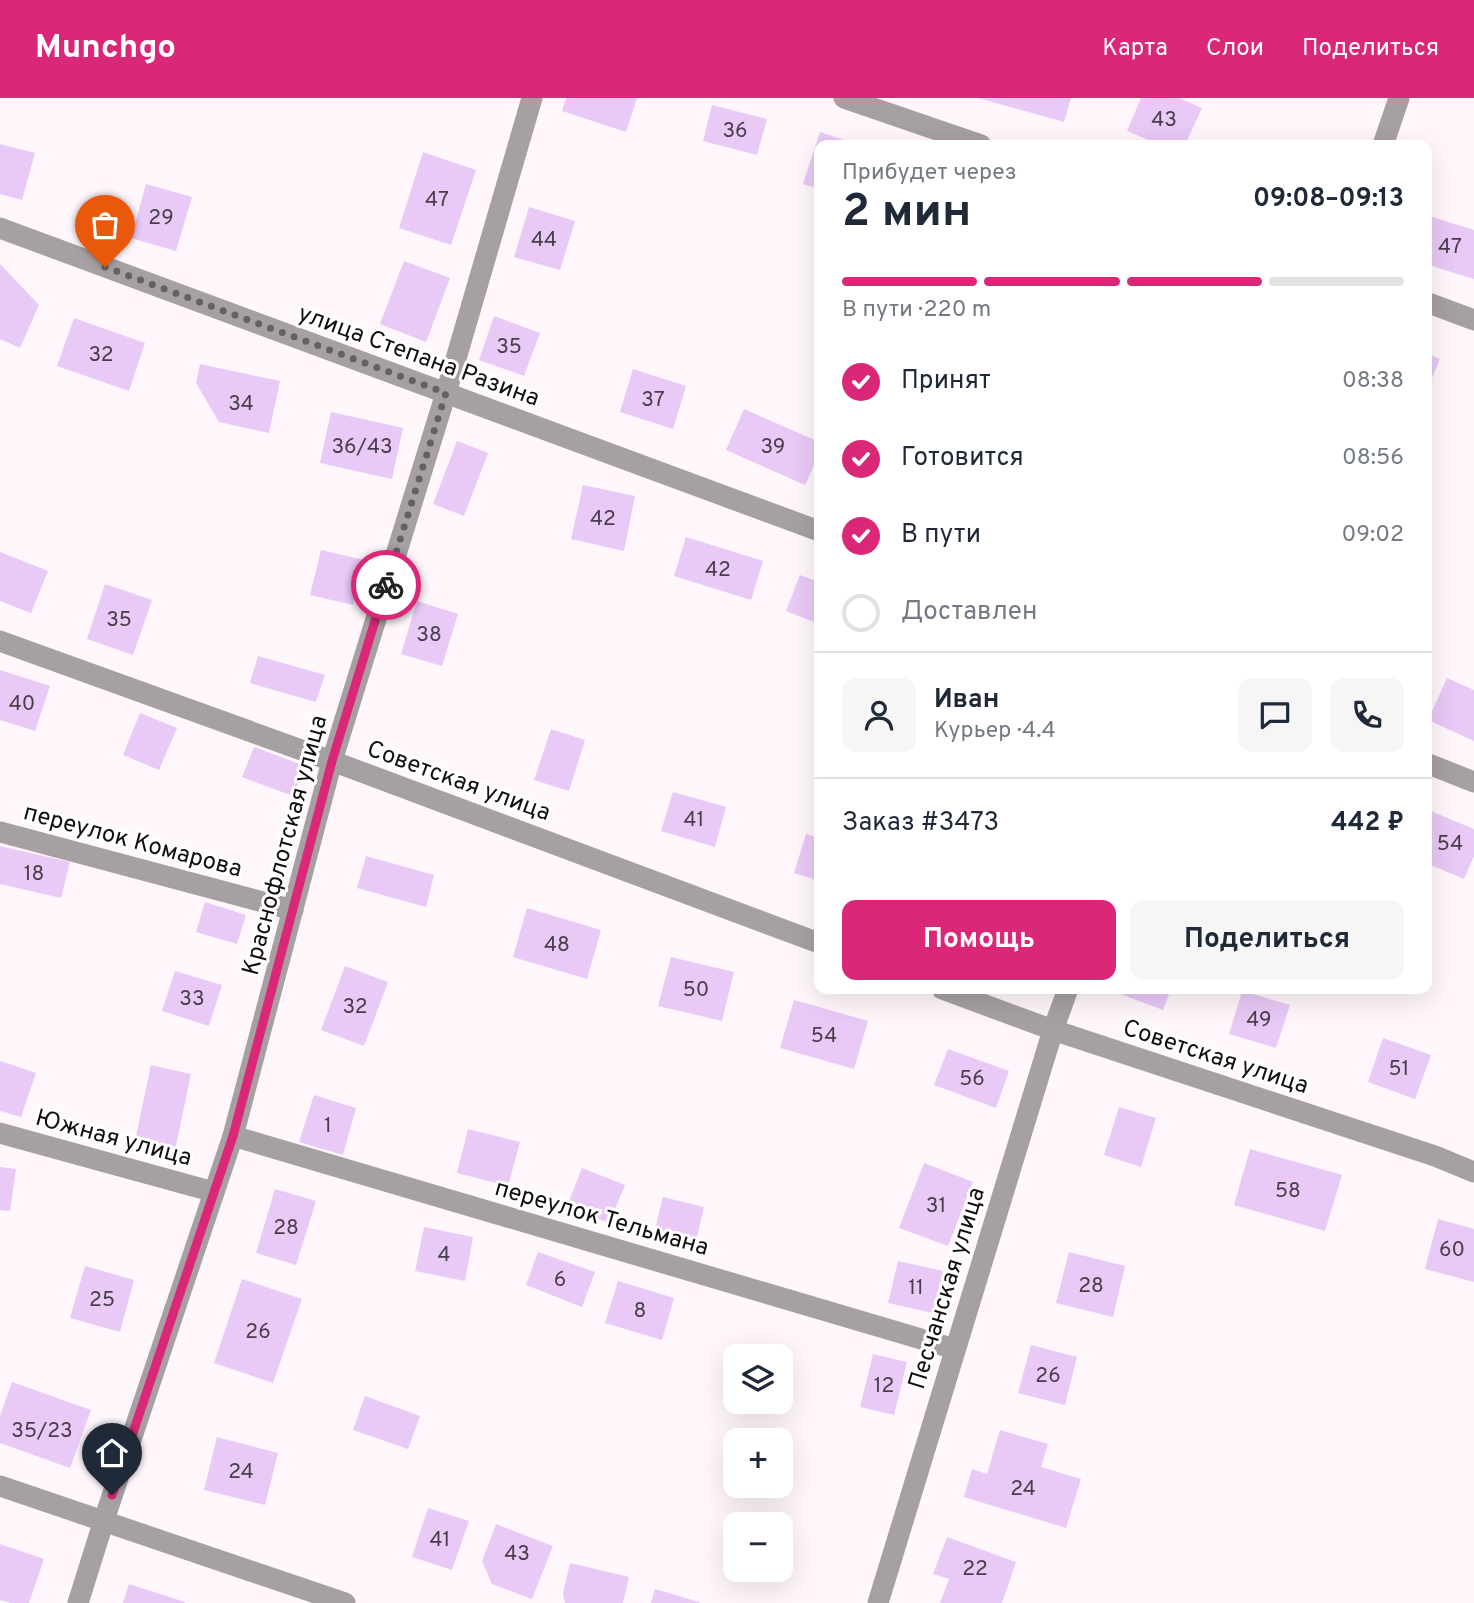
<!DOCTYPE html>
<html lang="ru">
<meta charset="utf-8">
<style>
body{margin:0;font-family:Overpass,sans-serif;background:#f6f6f7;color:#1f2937;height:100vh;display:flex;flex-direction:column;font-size:26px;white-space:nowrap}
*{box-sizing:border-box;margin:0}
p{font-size:23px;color:#747a83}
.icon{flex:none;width:38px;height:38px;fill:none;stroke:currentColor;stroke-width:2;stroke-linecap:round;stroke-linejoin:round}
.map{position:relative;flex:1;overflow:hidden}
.drawer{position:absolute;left:814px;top:42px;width:618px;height:854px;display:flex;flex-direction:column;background:#fff;border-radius:14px;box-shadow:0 7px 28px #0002}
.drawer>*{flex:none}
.tools{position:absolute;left:723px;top:1246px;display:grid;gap:14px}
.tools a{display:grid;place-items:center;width:70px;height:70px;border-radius:14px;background:#fff;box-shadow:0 7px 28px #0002;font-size:35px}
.pin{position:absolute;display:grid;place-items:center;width:60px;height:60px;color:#fff;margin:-72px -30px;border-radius:50% 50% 50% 0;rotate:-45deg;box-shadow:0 0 7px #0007}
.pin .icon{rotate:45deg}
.courier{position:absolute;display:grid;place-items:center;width:70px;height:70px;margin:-35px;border:5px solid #db2777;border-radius:50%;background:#fff;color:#222;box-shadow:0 2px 9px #0007}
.summary em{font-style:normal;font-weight:700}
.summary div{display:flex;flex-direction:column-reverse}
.summary{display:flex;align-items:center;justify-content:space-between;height:119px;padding:0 28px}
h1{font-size:46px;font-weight:700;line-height:52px}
.bar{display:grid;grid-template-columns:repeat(4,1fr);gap:10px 7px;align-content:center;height:84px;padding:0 28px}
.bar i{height:9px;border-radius:5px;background:#e0e1e3}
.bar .current{background:#db2777}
.bar p{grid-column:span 4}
.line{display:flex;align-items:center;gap:18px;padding:0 28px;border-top:2px solid #e0e1e3}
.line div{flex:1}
.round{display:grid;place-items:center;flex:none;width:74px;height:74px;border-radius:14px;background:#f6f6f7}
ol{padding:0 28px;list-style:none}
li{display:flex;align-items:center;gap:21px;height:77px}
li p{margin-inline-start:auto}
li .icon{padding:7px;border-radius:50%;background:#db2777;color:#fff;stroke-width:4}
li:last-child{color:#747a83}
li i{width:38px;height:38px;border:4px solid #e0e1e3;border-radius:50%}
.primary-button{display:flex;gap:14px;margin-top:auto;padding:14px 28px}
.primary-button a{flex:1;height:80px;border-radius:14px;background:#db2777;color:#fff;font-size:28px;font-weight:700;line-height:80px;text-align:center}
.primary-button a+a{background:#f6f6f7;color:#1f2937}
header{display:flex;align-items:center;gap:42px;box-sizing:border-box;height:98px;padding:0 35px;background:#db2777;color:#fff}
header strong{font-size:33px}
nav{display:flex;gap:38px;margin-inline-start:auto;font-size:24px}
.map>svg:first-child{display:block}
.building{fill:#e9c9f6}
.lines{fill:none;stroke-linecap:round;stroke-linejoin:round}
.minor{stroke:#a7a0a2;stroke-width:21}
.done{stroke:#666063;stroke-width:7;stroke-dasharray:0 12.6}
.route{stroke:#db2777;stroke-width:9}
.labels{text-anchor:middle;stroke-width:6;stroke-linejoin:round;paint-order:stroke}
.number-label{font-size:21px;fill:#483e4a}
.street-label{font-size:24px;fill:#130f11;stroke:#fff}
</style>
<header>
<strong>Munchgo</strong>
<nav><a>Карта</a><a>Слои</a><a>Поделиться</a></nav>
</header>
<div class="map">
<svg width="1474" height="1505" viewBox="0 0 1474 1505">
<rect width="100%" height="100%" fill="#fff7fc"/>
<!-- building -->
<g class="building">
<path d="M566,0h71l-11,34 -64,-21z"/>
<path d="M978,0h93l-7,24z"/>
<path d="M1141,0h38l23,10 -17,37h-25l-33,-14z"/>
<path d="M712,7l55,14 -10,36 -54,-14z"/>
<path d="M820,34l39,13h-40v44l-16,-5z"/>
<path d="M0,46l35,9 -13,47 -22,-6z"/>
<path d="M423,54l53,18 -25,75 -52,-17z"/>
<path d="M146,86l46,13 -16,54 -45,-13z"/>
<path d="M529,109l46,14 -15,49 -46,-13z"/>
<path d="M1426,117l48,15v49l-39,-12 -9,-5z"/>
<path d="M404,163l46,17 -24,64 -46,-18z"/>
<path d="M0,166l39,41 -19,43 -20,-9z"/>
<path d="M494,218l46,17 -16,43 -45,-16z"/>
<path d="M74,220l71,25 -16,48 -72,-25z"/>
<path d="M1426,255l14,6 -14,33z"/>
<path d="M200,266l80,17 -11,52 -50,-11 -23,-39z"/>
<path d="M633,271l53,17 -13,43 -53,-17z"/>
<path d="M744,311l75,33v12l-14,31 -79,-35z"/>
<path d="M331,314l72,16 -11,51 -72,-16z"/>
<path d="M457,343l31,12 -24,63 -31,-12z"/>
<path d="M583,387l52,11 -11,55 -53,-12z"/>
<path d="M686,439l77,24 -12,39 -77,-24z"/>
<path d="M321,452l43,10 -11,45 -43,-10z"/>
<path d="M0,454l48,19 -17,42 -31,-12z"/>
<path d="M800,477l19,7v42l-33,-13z"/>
<path d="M105,486l47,16 -19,55 -46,-16z"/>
<path d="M417,503l41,13 -16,52 -41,-12z"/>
<path d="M258,558l67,19 -9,27 -66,-19z"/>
<path d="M0,572l50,16 -15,45 -35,-11z"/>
<path d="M1447,580l27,12v51l-46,-21z"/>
<path d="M140,615l37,15 -18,42 -36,-15z"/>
<path d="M551,631l34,11 -16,51 -35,-11z"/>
<path d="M254,649l51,19 -12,30 -51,-19z"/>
<path d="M673,694l53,15 -11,40 -54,-16z"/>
<path d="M1426,711l48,20v27l-10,23 -38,-16z"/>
<path d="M806,736l13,4v43l-25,-8z"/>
<path d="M0,748l70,16 -9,36 -61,-14z"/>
<path d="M366,758l68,19 -8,32 -69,-19z"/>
<path d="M205,804l41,13 -9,29 -41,-12z"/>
<path d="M527,810l74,22 -14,49 -74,-22z"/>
<path d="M671,859l63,15 -12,49 -64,-15z"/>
<path d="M345,868l43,16 -24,64 -43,-16z"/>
<path d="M175,873l47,14 -13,41 -47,-15z"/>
<path d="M1107,891h64l-8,21z"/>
<path d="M1242,893l48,14 -14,43 -47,-14z"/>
<path d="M794,902l74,21 -14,48 -74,-21z"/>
<path d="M1383,940l48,17 -16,44 -47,-17z"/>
<path d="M948,951l61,22 -13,37 -62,-23z"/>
<path d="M0,963l36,12 -15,44 -21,-6z"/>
<path d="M151,967l40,9 -17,81 -40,-9z"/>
<path d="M314,997l42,13 -13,47 -44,-13z"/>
<path d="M1119,1009l37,11 -15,49 -37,-12z"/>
<path d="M468,1031l52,13 -12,44 -51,-13z"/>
<path d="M1250,1051l92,26 -17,56 -91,-26z"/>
<path d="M924,1065l49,19 -25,64 -49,-18z"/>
<path d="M0,1069l16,2 -6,42 -10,-1z"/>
<path d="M582,1070l43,17 -16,38 -42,-17z"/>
<path d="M275,1091l41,12 -20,64 -40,-12z"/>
<path d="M663,1099l41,10 -10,42 -41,-11z"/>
<path d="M1438,1121l36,10v53l-49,-13z"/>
<path d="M424,1129l49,10 -8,44 -50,-10z"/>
<path d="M538,1154l57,20 -13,35 -56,-22z"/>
<path d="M1069,1154l56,14 -12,51 -57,-14z"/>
<path d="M898,1163l45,10 -10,42 -45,-10z"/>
<path d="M85,1168l49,14 -14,52 -50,-14z"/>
<path d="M242,1181l60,20 -29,84 -59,-20z"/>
<path d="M618,1183l56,17 -12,42 -57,-17z"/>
<path d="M1031,1247l46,12 -12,48 -47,-12z"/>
<path d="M873,1256l34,8 -13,53 -34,-8z"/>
<path d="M12,1284l79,28 -21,58 -70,-25v-27z"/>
<path d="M365,1298l55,20 -12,33 -55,-19z"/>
<path d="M1000,1332l48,14 -7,23 40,12 -15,49 -102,-31 8,-28 15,5z"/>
<path d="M217,1339l61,16 -13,52 -61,-15z"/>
<path d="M428,1410l41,13 -17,49 -40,-13z"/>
<path d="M496,1426l57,22 -21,53 -40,-15 -10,-23z"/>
<path d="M947,1439l69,25 -14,41h-62l9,-24 -16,-5z"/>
<path d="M0,1446l44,15 -15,44h-18l-11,-3z"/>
<path d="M570,1465l59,14 -6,26h-58l-2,-9z"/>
<path d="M129,1486l56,18v1h-62z"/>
<path d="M655,1491l44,13v1h-48z"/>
</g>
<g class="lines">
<!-- minor -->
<g class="minor">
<path d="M844,0l137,47"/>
<path d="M1383,47l16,-47"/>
<path d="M0,130l819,303"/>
<path d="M1426,204l48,18"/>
<path d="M0,543l332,120 487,182"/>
<path d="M1426,665l48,19"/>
<path d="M0,734l293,78"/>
<path d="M942,891l111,41 382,126 39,16"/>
<path d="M0,1035l214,59"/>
<path d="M233,1038l722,213"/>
<path d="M0,1388l345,117"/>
<path d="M78,1505l26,-83 129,-384 99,-375 114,-368 86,-295"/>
<path d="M878,1505l175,-573 15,-41"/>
</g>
</g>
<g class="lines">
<!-- done -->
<path class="done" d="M105,169l341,126 -60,192"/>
<!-- route -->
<path class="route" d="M112,1397l121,-359 99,-375 54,-176"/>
</g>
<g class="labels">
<!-- number labels -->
<g class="number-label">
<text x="1164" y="28">43</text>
<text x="735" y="39">36</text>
<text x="437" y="108">47</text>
<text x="161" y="126">29</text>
<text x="544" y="148">44</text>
<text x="1450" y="155">47</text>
<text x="509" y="255">35</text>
<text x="101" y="263">32</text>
<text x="653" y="308">37</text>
<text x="241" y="312">34</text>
<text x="362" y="355">36/43</text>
<text x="773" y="355">39</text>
<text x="603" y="427">42</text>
<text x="718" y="478">42</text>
<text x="119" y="528">35</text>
<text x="429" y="543">38</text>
<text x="22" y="612">40</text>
<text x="694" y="728">41</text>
<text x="1450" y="752">54</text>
<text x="34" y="782">18</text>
<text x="557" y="853">48</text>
<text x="696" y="898">50</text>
<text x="192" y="907">33</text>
<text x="355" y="915">32</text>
<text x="1259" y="928">49</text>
<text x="824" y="944">54</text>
<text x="1399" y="977">51</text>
<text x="972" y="987">56</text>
<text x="328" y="1034">1</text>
<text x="1288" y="1099">58</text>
<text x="936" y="1114">31</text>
<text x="286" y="1136">28</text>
<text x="1452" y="1158">60</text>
<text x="444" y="1163">4</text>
<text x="560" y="1188">6</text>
<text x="1091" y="1194">28</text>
<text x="916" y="1196">11</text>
<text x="102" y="1208">25</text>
<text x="640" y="1219">8</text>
<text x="258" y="1240">26</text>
<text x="1048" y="1284">26</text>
<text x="884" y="1294">12</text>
<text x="42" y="1339">35/23</text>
<text x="241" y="1380">24</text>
<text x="1023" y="1397">24</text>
<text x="440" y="1448">41</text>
<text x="517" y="1462">43</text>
<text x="975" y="1477">22</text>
</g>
<!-- street labels -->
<g class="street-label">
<text transform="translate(419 257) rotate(20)" y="8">улица Степана Разина</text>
<text transform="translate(459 682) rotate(20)" y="8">Советская улица</text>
<text transform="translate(133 742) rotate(15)" y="8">переулок Комарова</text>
<text transform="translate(284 747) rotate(-75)" y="8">Краснофлотская улица</text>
<text transform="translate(1216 958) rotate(18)" y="8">Советская улица</text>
<text transform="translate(114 1039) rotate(15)" y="8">Южная улица</text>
<text transform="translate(602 1119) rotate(16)" y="8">переулок Тельмана</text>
<text transform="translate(946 1190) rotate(-73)" y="8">Песчанская улица</text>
</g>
</g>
</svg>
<div class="tools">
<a><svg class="icon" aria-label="layers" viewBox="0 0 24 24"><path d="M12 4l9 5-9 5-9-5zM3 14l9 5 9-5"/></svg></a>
<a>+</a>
<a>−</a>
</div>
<div class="pin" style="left:105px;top:169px;background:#ea580c"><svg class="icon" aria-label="bag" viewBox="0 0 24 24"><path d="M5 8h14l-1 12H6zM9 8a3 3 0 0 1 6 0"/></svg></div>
<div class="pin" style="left:112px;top:1397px;background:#1f2937"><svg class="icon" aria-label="home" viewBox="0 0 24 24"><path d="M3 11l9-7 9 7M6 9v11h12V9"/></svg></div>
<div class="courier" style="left:386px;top:487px"><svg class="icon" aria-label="bike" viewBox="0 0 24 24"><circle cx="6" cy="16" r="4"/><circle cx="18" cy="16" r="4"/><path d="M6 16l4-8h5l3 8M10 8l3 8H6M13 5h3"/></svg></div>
<section class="drawer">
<div class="summary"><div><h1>2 мин</h1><p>Прибудет через</p></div><em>09:08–09:13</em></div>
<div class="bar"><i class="current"></i><i class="current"></i><i class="current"></i><i></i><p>В пути · 220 m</p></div>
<ol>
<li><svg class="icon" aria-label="check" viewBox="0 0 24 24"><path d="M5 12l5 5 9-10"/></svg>Принят<p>08:38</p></li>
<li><svg class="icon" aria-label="check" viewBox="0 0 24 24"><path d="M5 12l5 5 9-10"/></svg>Готовится<p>08:56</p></li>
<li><svg class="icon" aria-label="check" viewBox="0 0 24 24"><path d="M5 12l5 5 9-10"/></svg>В пути<p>09:02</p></li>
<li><i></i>Доставлен</li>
</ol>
<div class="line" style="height:126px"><a class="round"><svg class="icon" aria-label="person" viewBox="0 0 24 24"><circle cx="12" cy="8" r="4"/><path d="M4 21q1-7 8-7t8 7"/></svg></a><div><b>Иван</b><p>Курьер · 4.4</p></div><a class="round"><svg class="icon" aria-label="chat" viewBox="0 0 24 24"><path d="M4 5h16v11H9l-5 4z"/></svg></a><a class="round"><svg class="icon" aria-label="phone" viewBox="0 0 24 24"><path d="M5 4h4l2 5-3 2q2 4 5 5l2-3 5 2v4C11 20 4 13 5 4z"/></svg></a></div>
<div class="line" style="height:91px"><div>Заказ #3473</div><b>442 ₽</b></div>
<div class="primary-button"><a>Помощь</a><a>Поделиться</a></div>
</section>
</div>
